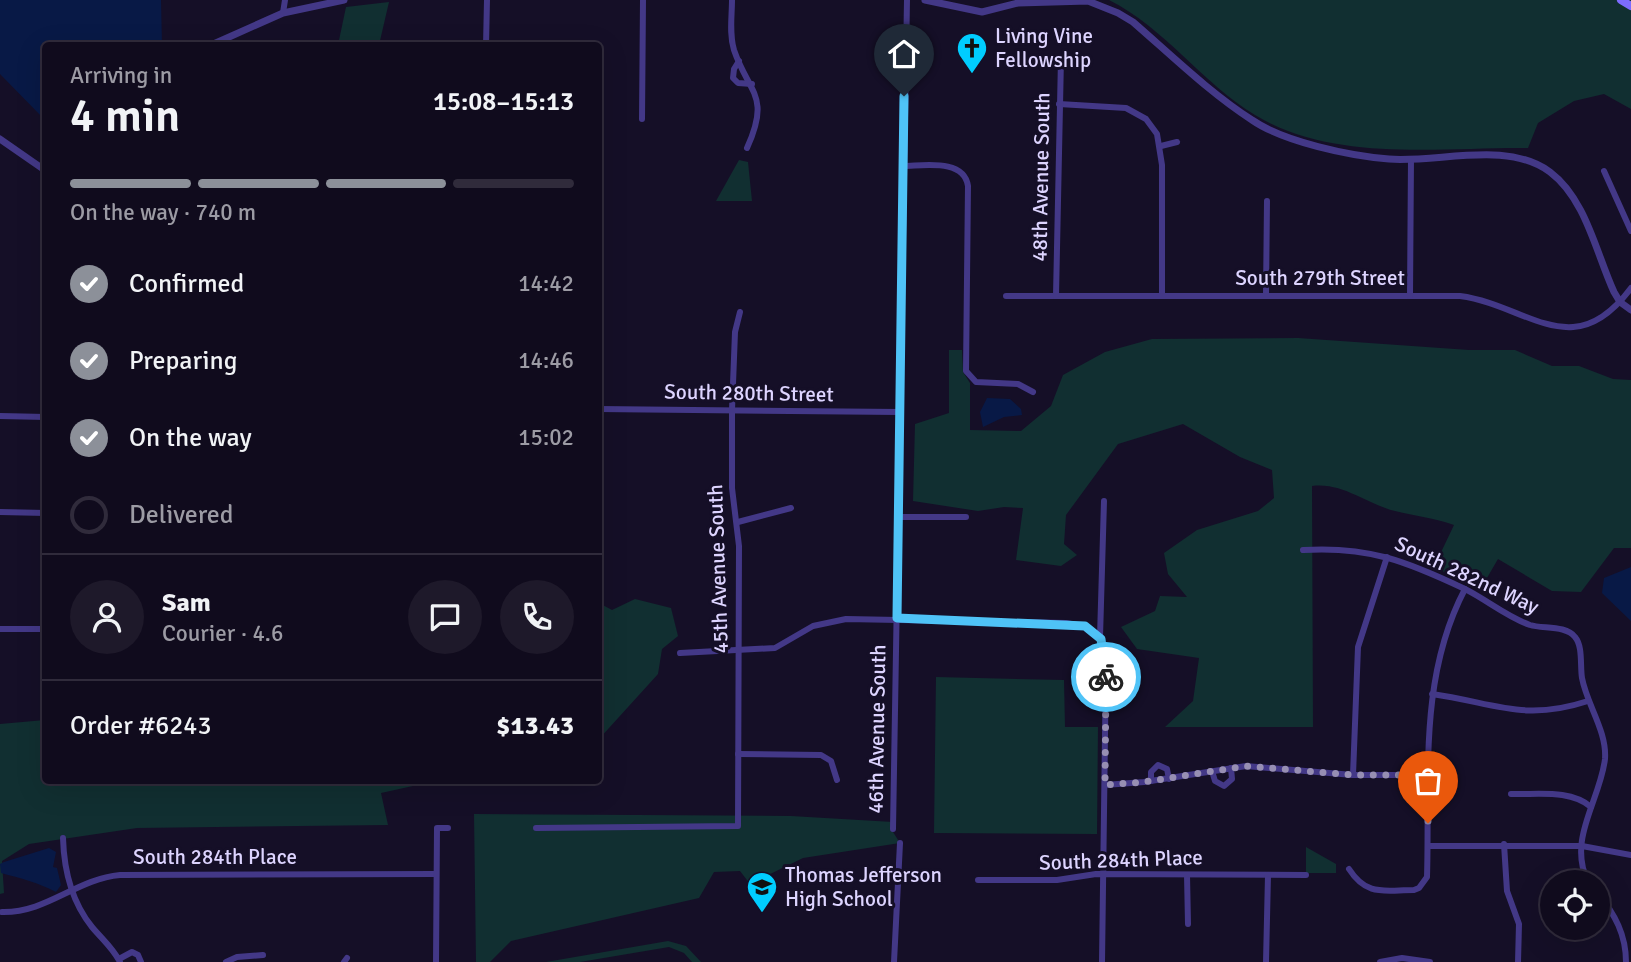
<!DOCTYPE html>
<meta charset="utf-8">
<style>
body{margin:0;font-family:Signika,sans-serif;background:#1e192a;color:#f1f3f6;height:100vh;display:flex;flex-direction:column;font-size:26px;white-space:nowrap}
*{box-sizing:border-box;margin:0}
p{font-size:23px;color:#9c9ba4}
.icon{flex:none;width:38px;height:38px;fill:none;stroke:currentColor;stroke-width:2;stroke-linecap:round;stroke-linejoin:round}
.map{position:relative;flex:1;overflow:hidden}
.panel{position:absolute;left:42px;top:42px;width:560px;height:742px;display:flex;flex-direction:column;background:#100b1d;border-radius:7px;box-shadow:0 7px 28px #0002,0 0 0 2px #302b3b}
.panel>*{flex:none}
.tools{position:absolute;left:1540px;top:870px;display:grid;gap:14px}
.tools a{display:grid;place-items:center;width:70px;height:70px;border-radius:50%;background:#100b1d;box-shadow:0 7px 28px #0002,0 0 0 2px #302b3b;font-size:35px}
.pin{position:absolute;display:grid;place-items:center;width:60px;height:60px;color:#fff;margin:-72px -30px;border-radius:50% 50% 50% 0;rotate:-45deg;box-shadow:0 0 7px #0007}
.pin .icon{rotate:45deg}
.courier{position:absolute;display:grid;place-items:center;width:70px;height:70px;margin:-35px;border:5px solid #4fc3f7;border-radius:50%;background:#fff;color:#222;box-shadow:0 2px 9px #0007}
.summary em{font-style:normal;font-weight:600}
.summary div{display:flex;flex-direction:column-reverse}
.summary{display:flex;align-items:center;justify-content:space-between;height:119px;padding:0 28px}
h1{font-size:46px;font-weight:600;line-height:52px}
.bar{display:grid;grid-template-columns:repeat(4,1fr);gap:10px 7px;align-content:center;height:84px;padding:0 28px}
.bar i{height:9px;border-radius:5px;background:#302b3b}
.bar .active{background:#8c9099}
.bar p{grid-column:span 4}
.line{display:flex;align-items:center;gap:18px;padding:0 28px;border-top:2px solid #302b3b}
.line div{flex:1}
.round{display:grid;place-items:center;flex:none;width:74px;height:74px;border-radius:37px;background:#1e192a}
ol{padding:0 28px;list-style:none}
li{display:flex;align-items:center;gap:21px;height:77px}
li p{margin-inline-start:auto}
li .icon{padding:7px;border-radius:50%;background:#8c9099;color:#fff;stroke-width:4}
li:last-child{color:#9c9ba4}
li i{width:38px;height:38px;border:4px solid #302b3b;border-radius:50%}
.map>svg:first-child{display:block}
.green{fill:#112f31}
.water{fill:#081946}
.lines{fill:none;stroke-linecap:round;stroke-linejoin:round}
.minor{stroke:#433887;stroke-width:6}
.tertiary{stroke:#433887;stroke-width:7}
.secondary{stroke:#7d6bff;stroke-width:8}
.done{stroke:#978fb3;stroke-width:7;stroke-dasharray:0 12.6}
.route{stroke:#4fc3f7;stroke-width:9}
.labels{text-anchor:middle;stroke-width:6;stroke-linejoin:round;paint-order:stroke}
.poi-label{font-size:21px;fill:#ddd4ff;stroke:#150f27;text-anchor:start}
.street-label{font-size:21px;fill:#ddd4ff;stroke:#150f27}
</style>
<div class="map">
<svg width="1631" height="962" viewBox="0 0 1631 962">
<rect width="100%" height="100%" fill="#150f27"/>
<!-- green -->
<g class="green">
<path d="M1109,0h522v109l-27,-15 -30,7 -36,22 -10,25c-87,-1 -194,15 -273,-33 -53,-32 -90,-87 -146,-115z"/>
<path d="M389,2l-10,43h-41l8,-38z"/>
<path d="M739,160l9,2 4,39h-36z"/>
<path d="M1298,338l171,12h46l37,16h27l34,13 18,1v168h-17l-33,44 -29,-1 -54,-32 -18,31 -46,-23 20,-42c-20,-7 -39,-9 -59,-14 -29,-7 -52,-29 -83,-25l1,241h-148l28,-26 6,-43 -62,-9 -16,-22 34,-16 5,-15 27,1 -19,-23 -4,-21 33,-23 61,-19 16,-13 -2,-28 -32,-13 -57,-33 -65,20 -52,71 -2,29 13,11 -16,11 -45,-6 7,-52 -19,-1 -26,4 -65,-10 2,-77 34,-11v-63h13l1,22 7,11v47l51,1 30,-25 12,-31 42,-23 47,-13z"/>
<path d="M635,599l36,9 7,28 -16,13 -4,25 -59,65v-136l13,7z"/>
<path d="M936,677l128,3 1,47h33l-1,107 -163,-1z"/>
<path d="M45,720l1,60 377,1 -1,3 -41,9 7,32 -251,3 -108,16 -27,17 2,32 -4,1v-170z"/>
<path d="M474,814l317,2 102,6v10l7,11 -97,15 -53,26 -10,-13 -26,1 -15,26 -188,43 -21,21h-14z"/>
<path d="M1306,847l30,17v9h-30z"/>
<path d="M668,941l18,5 15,16h-9l-8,-9 -15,-6 -89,15h-34z"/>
</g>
<!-- water -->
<g class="water">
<path d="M0,0h161l1,45 -116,1 -1,74 -45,-46z"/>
<path d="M987,398l23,1 11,10 1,6 -18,2 -21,10 -3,-15z"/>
<path d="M1631,567v54l-29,-28 2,-15z"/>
<path d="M49,848l7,4 -3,15 4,1 4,17 -5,7c-17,-9 -36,-14 -55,-19l-1,-9 4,-2z"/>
</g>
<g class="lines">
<!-- minor -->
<g class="minor">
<path d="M732,0c0,16 -3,34 2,50 15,44 37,45 13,98"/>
<path d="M283,13l2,-13"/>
<path d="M486,46l1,-46"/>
<path d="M739,61l-5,8 -1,9 5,5 14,1"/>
<path d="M1059,104l67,4 20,11 11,15 5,31v130"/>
<path d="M642,119l1,-119"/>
<path d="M1161,146l16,-4"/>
<path d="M903,166c20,0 61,-8 65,20l-2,185 10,11 42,2 15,8"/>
<path d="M1604,171l27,60"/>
<path d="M1266,295l1,-94"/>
<path d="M1006,296h454c68,9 113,70 171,-8"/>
<path d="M1056,296l5,-238"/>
<path d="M1410,296l1,-137"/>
<path d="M598,409l302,3"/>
<path d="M0,416l46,1"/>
<path d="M0,512l46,1"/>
<path d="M899,517h67"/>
<path d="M738,522l53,-14"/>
<path d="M1303,550c65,-4 103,11 162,39 22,11 42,28 65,36 13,4 36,0 45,12 8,9 5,29 7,41 5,27 25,53 23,81 -5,42 -38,80 -17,123"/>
<path d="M0,629h46"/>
<path d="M680,653l95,-5 38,-22 33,-7 220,4 22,4 12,10"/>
<path d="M1432,694c63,9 92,28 156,7"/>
<path d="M738,754l83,1 10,6 6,19"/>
<path d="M1212,771l3,10 9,5 8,-7 -1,-11"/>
<path d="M1353,775l5,-128 29,-90"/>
<path d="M1151,781v-9l7,-7 9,4 2,10"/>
<path d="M1105,785l39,-3 102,-16 107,9h75"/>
<path d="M1511,794c26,1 59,-5 80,13"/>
<path d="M536,828l202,-2 1,-280 -7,-58v-78l3,-78 5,-20"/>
<path d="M893,829l14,-829"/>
<path d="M63,838c1,33 8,63 29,89 10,12 21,21 28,35"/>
<path d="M1504,844l3,47 12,33 -1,38"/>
<path d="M1428,846h154l49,9"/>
<path d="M1349,869c18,28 35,21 65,21l5,-2 8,-11c3,-98 -9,-199 38,-288"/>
<path d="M1187,875l1,49"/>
<path d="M978,880h79l39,-6 210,1"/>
<path d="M1598,894c17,20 28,41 28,68"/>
<path d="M2,912c45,1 74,-33 118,-37l316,-1"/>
<path d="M119,959l13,-7 6,3 3,7"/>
<path d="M226,962l11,-5 26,-2"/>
<path d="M344,962l3,-4"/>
<path d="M436,962l1,-134h11"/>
<path d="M894,962l6,-119"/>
<path d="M1102,962l4,-301 -6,-24 4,-136"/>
<path d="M1266,962l2,-87"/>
<path d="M1380,962l22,-4 28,4"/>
</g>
<!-- tertiary -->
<g class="tertiary">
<path d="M925,0l57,12 36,-9 70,-2 30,12 15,9c38,33 77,71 119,98 32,22 98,36 137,39 50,4 118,-19 161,13 36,27 46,81 64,120l6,10 11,8"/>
<path d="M209,46l74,-33 61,-13"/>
<path d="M0,139l46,32"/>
</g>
<!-- secondary -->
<path class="secondary" d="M1621,0l10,6"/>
</g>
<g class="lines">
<!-- done -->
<path class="done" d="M1106,677l-1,108 39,-3 102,-16 107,9h75v48"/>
<!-- route -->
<path class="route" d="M904,96l-7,522 188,8 16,13 5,38"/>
</g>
<!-- icons -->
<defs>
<g id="church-pin" transform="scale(1.575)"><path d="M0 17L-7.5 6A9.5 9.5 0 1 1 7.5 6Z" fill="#00cdff" stroke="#150f27"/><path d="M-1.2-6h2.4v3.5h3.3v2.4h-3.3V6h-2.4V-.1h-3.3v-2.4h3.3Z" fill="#111"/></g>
<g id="school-pin" transform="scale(1.575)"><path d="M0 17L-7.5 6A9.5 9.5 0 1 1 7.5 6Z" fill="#00cdff" stroke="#150f27"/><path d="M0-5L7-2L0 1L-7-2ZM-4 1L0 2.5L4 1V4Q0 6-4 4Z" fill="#111"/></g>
</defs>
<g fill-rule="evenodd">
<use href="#church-pin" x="972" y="48"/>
<use href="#school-pin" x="762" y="887"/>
</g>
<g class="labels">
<!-- poi labels -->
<g class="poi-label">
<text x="995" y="43">Living Vine<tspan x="995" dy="24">Fellowship</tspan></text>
<text x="785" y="882">Thomas Jefferson<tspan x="785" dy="24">High School</tspan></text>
</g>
<!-- street labels -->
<g class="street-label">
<text transform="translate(1041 177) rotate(-89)" y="7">48th Avenue South</text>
<text x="1320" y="285">South 279th Street</text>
<text transform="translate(749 393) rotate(1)" y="7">South 280th Street</text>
<text transform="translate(718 569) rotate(-92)" y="7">45th Avenue South</text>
<text transform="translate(1467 575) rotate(25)" y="7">South 282nd Way</text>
<text transform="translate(877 729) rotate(-89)" y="7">46th Avenue South</text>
<text x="215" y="864">South 284th Place</text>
<text transform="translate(1121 860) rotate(-2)" y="7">South 284th Place</text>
</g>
</g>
</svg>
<div class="tools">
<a><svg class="icon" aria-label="locate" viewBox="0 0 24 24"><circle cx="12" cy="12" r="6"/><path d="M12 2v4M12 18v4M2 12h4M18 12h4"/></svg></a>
</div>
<div class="pin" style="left:1428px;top:823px;background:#ea580c"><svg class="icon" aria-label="bag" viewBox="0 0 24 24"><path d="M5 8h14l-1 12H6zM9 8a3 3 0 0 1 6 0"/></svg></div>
<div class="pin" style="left:904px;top:96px;background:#1f2937"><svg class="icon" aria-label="home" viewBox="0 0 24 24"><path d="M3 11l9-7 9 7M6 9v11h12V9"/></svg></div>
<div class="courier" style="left:1106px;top:677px"><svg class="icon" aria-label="bike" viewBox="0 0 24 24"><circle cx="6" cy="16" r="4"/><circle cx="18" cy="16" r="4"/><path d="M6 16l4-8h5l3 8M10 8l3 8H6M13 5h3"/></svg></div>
<section class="panel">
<div class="summary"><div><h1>4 min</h1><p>Arriving in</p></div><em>15:08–15:13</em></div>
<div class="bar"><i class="active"></i><i class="active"></i><i class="active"></i><i></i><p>On the way · 740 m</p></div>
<ol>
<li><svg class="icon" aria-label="check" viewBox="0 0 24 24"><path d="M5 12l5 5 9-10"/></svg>Confirmed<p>14:42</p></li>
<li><svg class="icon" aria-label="check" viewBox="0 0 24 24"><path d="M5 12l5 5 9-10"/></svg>Preparing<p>14:46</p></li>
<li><svg class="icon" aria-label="check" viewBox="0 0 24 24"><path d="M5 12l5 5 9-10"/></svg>On the way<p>15:02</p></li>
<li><i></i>Delivered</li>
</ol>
<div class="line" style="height:126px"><a class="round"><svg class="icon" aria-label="person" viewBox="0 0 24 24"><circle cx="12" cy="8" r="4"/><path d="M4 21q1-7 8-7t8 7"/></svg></a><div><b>Sam</b><p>Courier · 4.6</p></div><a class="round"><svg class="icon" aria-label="chat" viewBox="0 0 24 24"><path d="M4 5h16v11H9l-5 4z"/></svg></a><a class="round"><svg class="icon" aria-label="phone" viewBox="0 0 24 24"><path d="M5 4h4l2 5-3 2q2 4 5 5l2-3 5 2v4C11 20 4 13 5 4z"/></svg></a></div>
<div class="line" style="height:91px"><div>Order #6243</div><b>$13.43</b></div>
</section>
</div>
